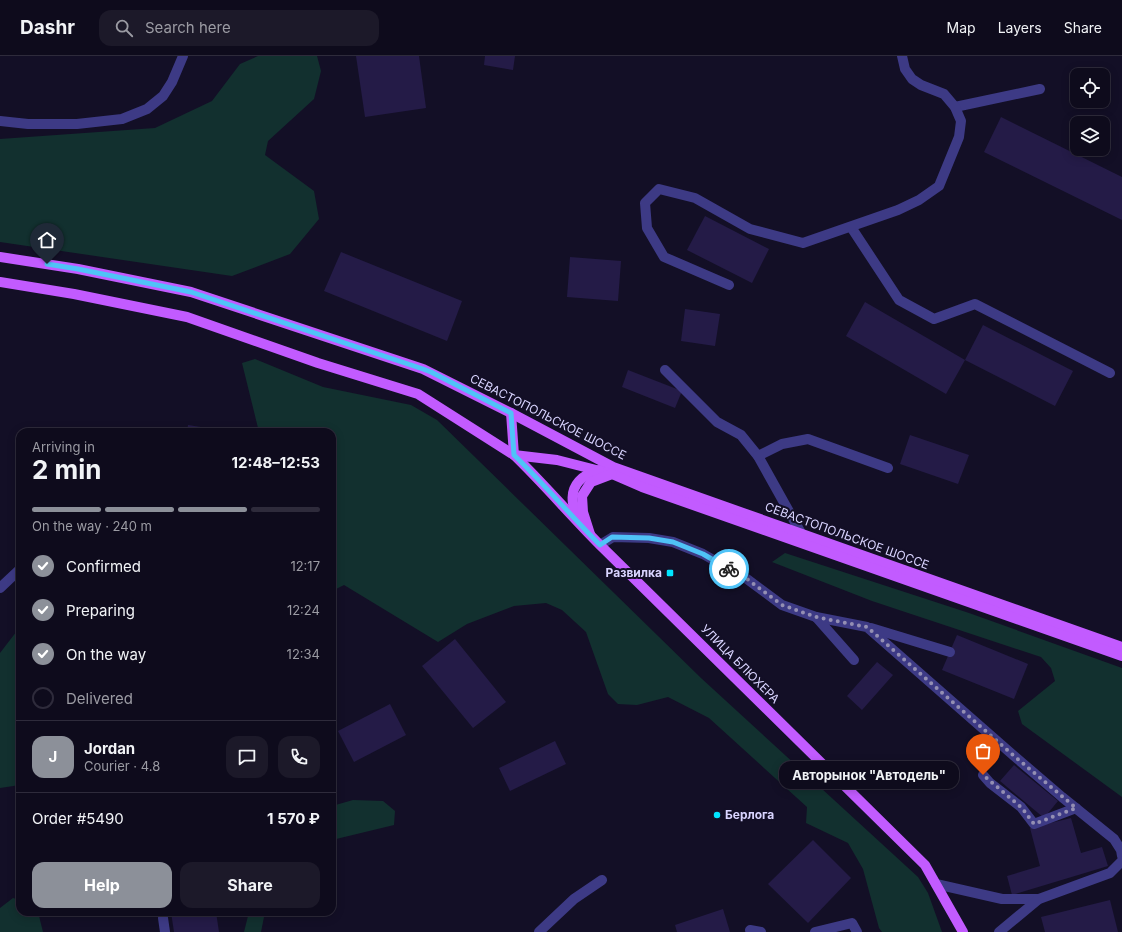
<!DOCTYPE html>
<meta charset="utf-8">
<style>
body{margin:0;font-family:Inter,sans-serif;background:#1c1929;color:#f1f3f6;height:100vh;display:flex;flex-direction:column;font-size:15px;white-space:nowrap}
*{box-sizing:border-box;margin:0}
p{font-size:13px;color:#9b9ba3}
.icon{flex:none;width:22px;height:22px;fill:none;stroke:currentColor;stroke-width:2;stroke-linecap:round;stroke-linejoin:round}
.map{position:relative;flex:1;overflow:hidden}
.panel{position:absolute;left:16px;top:372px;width:320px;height:488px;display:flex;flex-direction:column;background:#0e0b1c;border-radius:12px;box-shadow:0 2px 10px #0003,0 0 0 1px #2e2b3b}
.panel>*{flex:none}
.tools{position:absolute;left:1070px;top:12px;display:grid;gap:8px}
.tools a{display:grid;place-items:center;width:40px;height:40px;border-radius:8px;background:#0e0b1c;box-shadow:0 2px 10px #0003,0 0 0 1px #2e2b3b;font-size:20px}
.pin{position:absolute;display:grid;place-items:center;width:34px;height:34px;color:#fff;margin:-41px -17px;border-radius:50% 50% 50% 0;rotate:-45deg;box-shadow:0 0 4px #0007}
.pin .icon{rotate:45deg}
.courier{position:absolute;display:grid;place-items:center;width:40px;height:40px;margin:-20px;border:3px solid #4fc3f7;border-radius:50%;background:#fff;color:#222;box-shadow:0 1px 5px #0007}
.bubble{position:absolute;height:28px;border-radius:12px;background:#0e0b1c;box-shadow:0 2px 10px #0003,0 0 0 1px #2e2b3b;font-size:13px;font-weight:700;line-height:28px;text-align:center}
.head em{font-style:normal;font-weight:700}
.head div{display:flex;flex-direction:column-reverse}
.head{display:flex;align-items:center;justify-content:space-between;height:68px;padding:0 16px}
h1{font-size:26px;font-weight:700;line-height:30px}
.bar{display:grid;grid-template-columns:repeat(4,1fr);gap:6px 4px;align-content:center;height:48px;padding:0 16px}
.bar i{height:5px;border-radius:3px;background:#2e2b3b}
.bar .on{background:#8c9099}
.bar p{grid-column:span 4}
.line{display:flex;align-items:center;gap:10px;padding:0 16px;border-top:1px solid #2e2b3b}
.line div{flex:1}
.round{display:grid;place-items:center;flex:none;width:42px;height:42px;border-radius:12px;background:#1c1929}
ol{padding:0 16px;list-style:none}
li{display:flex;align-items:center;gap:12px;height:44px}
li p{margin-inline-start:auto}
li .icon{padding:4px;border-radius:50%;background:#8c9099;color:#fff;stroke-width:4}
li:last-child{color:#9b9ba3}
li i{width:22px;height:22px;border:2px solid #2e2b3b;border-radius:50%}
.button{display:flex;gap:8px;margin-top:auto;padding:8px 16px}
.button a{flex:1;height:46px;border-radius:12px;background:#8c9099;color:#fff;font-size:16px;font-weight:700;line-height:46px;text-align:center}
.button a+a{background:#1c1929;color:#f1f3f6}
header{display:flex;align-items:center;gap:24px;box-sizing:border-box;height:56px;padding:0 20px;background:#0e0b1c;border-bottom:1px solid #2e2b3b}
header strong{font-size:19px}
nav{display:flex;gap:22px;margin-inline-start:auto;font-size:14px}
.search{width:280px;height:36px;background:#1c1929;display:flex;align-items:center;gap:10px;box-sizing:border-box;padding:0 14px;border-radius:12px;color:#9b9ba3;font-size:15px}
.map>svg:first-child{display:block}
.green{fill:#12302f}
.building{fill:#241b47}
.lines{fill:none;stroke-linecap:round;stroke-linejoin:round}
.minor{stroke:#3d3a85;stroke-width:10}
.major{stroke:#c25bff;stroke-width:10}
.done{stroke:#948fb3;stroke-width:4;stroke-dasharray:0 7.2}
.route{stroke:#4fc3f7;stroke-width:5}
.poi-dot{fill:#00e5ff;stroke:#130f26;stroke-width:1.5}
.labels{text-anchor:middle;stroke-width:4;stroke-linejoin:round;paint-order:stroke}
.street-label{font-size:12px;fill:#d9d4ff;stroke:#130f26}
.poi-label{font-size:12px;font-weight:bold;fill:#d9d4ff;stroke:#130f26;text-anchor:end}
</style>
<header>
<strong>Dashr</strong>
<div class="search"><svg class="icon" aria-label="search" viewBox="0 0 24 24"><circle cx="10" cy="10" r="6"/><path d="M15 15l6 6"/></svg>Search here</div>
<nav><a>Map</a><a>Layers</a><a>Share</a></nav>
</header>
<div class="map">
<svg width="1122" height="876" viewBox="0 0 1122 876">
<rect width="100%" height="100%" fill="#130f26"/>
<!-- green -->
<g class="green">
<path d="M258,0h59l4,15 -7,28 -46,42 -3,14 49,36 5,28 -29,35 -58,22 -232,-34v-103l155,-11 57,-27 28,-37z"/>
<path d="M255,303l68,28 88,18 26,15 264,258 217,199 10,16 14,39h-60l-3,-4 -16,-59 -15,-26 -42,-20 1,-16 -98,-89 -41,-21 -31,8 -19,-1 -10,-10 -22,-62 -24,-22 -16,-7 -32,3 -47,18 -29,18 -94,-57 -12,6v-159h-73l-17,-69z"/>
<path d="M785,497l184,60 153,55v129l-100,-73 -4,-13 37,-30 -4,-13 -10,-11 -169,-56 -100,-39z"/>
<path d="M20,571v158l-20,3v-135z"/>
<path d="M353,744l30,1 12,10 -1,14 -62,15v-34z"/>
<path d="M13,842l7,2v12h18l5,20h-43v-24z"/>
<path d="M249,856h16l-4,20h-17z"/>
</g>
<!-- building -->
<g class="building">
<path d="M356,0h63l7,52 -61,9z"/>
<path d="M485,0h30l-2,14 -29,-5z"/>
<path d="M1001,61l121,60v43l-138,-68z"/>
<path d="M705,160l64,33 -17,34 -65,-33z"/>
<path d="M341,196l121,49 -15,40 -123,-50z"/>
<path d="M570,201l51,4 -3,40 -51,-4z"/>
<path d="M865,246l100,58 -19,34 -100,-58z"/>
<path d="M685,253l35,5 -5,32 -34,-5z"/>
<path d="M983,269l90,46 -18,35 -90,-46z"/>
<path d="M628,314l54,21 -7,17 -53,-21z"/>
<path d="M188,369l32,5v2h-33z"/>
<path d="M910,379l59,20 -11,29 -58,-20z"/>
<path d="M957,579l71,29 -14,35 -72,-29z"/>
<path d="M455,583l51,63 -33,26 -51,-62z"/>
<path d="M877,606l16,13 -31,35 -15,-14z"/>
<path d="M390,648l16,31 -52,27 -16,-31z"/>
<path d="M555,685l11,23 -56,27 -11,-23z"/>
<path d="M1014,709l44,36 -14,17 -44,-37z"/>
<path d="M1071,762l10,35 21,-6 6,19 -96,29 -5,-19 33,-10 -10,-38z"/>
<path d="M813,784l38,38 -43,45 -40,-39z"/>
<path d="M1110,844l8,32h-73l-4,-15z"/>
<path d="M723,853l7,23h-53l-2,-7z"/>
<path d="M171,856h45l3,20h-45z"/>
</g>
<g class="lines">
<!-- minor -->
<g class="minor">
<path d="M955,51l85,-18"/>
<path d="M0,65l28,3h49l45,-5 25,-10 16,-13 9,-14 11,-26"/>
<path d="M851,171l48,73 35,19 41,-15 135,69"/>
<path d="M729,229l-65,-28 -17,-29 -2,-25 14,-14 36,9 55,31 53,14 95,-33 21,-10 20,-14 20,-49 2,-16 -6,-14 -11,-13 -23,-9 -9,-6 -7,-10 -3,-13"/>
<path d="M665,314l52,52 24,13 17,21 43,77"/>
<path d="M758,400l24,-12 26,-5 80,29"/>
<path d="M600,489l13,-8 36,1 24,4 30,12 44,25 35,26 34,12 51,10 146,128 49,42 52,42 7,11 1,6"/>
<path d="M0,532l20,-19"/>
<path d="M816,561l38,43"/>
<path d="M871,572l79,24"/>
<path d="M983,719l7,8 31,24 13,17 42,-16"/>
<path d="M936,828l66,15h37"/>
<path d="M163,862l2,14"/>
<path d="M750,874l11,2"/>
<path d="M539,876l35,-33 28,-19"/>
<path d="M815,876l37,-9 5,9"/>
<path d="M999,876l40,-33 71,-26 12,-12"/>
</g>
<!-- major -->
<g class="major">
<path d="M0,201l78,12 113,23 232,77 88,44 102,54 509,180"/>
<path d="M0,226l74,12 113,23 131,46 100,31 96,61 43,5 55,14 30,13 480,169"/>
<path d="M511,357l3,42c30,29 57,61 86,90l325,320 38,67"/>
<path d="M578,465c-2,-6 -4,-12 -5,-18 -3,-18 10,-29 26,-33"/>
<path d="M590,478l-7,-22 -1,-16 9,-14 21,-8"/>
</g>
</g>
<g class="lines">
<!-- done -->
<path class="done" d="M729,513l18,10 35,26 34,12 51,10 146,128 63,53 -42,16 -12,-16 -39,-33"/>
<!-- route -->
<path class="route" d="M47,208l31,5 113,23 232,77 8,3 80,41 3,42c30,29 57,61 86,90l12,-8 37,1 24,4 30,12 26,15"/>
</g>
<!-- markers -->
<g class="poi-dot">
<rect x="666" y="513" width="8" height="8" rx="2"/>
<circle cx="717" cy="759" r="4"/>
</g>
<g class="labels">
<!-- street labels -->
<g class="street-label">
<text transform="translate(548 361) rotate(27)" y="4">СЕВАСТОПОЛЬСКОЕ ШОССЕ</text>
<text transform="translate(847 480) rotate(20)" y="4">СЕВАСТОПОЛЬСКОЕ ШОССЕ</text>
<text transform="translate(740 608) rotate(45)" y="4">УЛИЦА БЛЮХЕРА</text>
</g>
<!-- poi labels -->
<g class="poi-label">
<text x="662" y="521">Развилка</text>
<text x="725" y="763" text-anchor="start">Берлога</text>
</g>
</g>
</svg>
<div class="tools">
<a><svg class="icon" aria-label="locate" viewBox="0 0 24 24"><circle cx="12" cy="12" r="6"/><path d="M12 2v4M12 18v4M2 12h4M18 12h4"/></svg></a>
<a><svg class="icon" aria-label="layers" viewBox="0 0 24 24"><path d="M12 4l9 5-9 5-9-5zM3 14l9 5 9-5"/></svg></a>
</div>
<div class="pin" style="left:983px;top:719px;background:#ea580c"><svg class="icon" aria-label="bag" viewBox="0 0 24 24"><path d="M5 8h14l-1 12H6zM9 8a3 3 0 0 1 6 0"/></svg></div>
<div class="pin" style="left:47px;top:208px;background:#1f2937"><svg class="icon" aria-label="home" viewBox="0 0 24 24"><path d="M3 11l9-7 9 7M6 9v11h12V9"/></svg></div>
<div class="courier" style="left:729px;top:513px"><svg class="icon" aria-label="bike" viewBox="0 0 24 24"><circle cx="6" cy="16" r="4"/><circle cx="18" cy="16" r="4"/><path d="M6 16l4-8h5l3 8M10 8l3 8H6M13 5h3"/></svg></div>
<div class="bubble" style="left:779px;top:705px;width:180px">Авторынок &quot;Автодель&quot;</div>
<section class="panel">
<div class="head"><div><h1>2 min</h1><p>Arriving in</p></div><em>12:48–12:53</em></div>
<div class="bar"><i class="on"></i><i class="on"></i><i class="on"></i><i></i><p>On the way · 240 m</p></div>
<ol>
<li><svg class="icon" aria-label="check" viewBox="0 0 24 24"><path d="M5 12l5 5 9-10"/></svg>Confirmed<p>12:17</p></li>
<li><svg class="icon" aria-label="check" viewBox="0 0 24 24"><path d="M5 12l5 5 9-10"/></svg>Preparing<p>12:24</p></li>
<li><svg class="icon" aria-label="check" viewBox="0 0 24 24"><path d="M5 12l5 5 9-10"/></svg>On the way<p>12:34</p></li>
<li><i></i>Delivered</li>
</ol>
<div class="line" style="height:72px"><b class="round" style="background:#8c9099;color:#fff">J</b><div><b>Jordan</b><p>Courier · 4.8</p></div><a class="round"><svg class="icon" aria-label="chat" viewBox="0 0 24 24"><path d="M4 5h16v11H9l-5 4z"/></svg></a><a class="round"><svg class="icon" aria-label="phone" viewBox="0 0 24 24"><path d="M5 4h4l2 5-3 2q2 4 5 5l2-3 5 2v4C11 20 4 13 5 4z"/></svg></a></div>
<div class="line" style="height:52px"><div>Order #5490</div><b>1 570 ₽</b></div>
<div class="button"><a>Help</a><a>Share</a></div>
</section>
</div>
